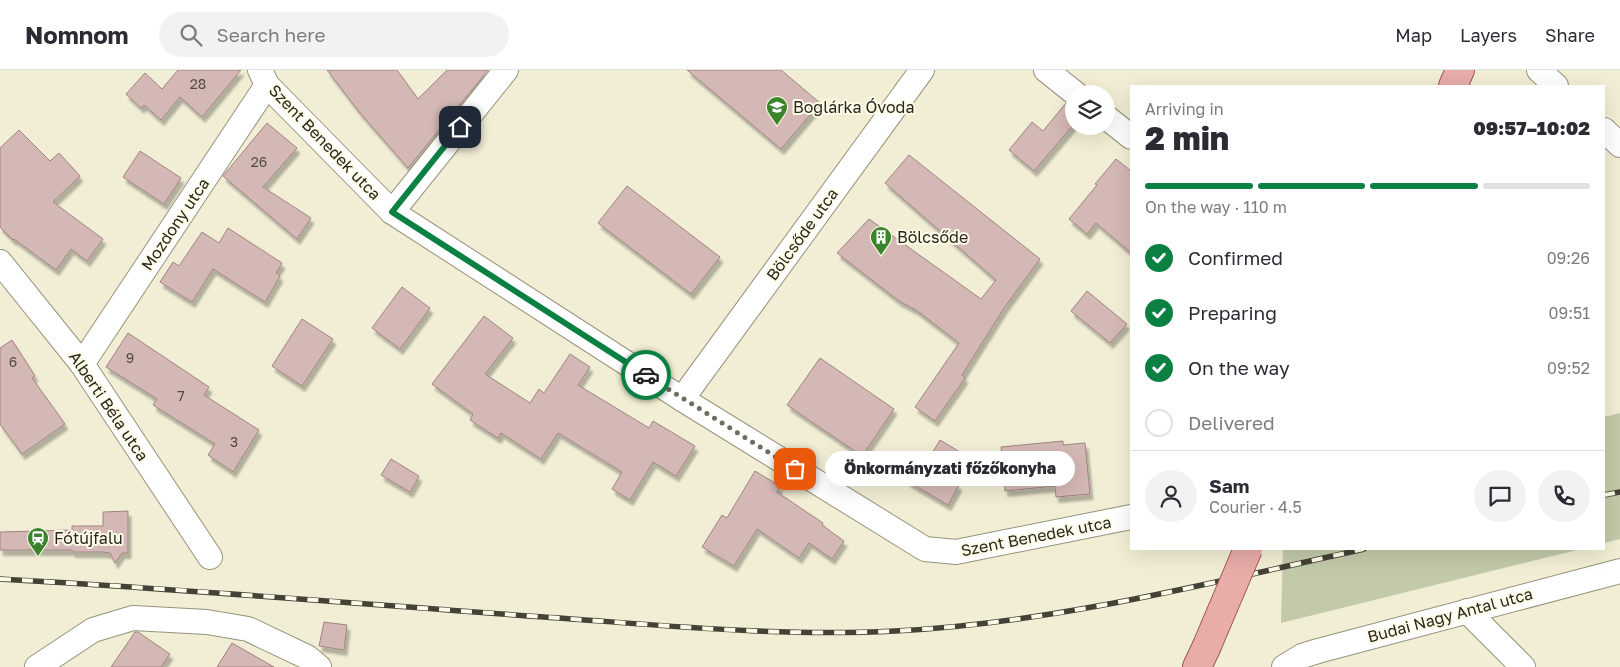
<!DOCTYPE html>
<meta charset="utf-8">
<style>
body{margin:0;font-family:"Golos Text",sans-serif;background:#f2f2f3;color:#2b2b33;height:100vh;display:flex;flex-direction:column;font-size:19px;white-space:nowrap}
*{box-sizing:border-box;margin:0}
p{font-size:16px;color:#7c7c81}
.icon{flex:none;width:28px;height:28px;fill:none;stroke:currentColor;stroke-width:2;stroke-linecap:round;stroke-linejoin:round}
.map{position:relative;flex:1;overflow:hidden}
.drawer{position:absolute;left:1130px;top:15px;width:475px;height:465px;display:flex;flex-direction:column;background:#fff;border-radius:0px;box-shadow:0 5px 20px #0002}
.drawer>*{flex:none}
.tools{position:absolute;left:1065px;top:15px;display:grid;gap:10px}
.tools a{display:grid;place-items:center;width:50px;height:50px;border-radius:50%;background:#fff;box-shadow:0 5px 20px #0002;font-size:25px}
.pin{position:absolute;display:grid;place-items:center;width:42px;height:42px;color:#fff;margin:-21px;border-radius:10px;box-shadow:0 2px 8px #0006}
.courier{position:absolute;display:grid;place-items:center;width:50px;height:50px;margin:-25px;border:4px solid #0b8043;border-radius:50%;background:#fff;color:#222;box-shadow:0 1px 6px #0007}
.bubble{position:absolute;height:35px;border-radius:18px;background:#fff;box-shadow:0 5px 20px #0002;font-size:16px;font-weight:800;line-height:35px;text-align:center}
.headline em{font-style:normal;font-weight:800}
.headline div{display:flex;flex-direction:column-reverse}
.headline{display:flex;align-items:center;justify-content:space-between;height:85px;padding:0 15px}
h1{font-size:32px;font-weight:800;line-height:38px}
.bar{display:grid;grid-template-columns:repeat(4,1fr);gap:8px 5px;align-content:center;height:60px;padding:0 15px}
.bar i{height:6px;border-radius:4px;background:#e1e1e2}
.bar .active{background:#0b8043}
.bar p{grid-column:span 4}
.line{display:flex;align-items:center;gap:12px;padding:0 15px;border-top:1px solid #e1e1e2}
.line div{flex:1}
.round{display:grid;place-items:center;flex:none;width:52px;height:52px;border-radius:26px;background:#f2f2f3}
ol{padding:0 15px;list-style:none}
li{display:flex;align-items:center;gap:15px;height:55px}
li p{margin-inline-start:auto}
li .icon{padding:5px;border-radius:50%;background:#0b8043;color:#fff;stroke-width:4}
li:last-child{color:#7c7c81}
li i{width:28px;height:28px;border:2px solid #e1e1e2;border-radius:50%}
header{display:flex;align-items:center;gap:30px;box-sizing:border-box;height:70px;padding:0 25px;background:#fff;border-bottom:1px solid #e1e1e2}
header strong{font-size:24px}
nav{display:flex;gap:28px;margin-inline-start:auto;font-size:18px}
.search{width:350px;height:45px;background:#f2f2f3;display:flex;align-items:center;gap:12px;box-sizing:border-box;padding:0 18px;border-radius:28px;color:#7c7c81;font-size:19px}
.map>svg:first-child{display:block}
.green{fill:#c3caa9}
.building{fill:#d4b8b5;stroke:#9f8482;filter:url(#shadow)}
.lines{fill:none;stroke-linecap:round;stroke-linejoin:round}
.minor-casing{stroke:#96937c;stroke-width:26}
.major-casing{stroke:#9b5953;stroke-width:30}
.minor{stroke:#fff;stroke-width:24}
.major{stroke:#e8aca9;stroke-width:28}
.rail-casing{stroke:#444136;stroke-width:5.5}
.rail{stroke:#fefbe7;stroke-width:4;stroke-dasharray:11;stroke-linecap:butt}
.major-bridge-casing{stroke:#9b5953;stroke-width:30;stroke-linecap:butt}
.major-bridge{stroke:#e8aca9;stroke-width:28}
.done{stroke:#6f6d5e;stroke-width:5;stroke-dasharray:0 9}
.route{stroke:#0b8043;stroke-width:6}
.labels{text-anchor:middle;stroke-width:4;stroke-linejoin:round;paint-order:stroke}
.number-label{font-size:14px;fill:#544b44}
.poi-label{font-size:16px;fill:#29271e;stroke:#fefbe7;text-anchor:start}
.street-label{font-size:16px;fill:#29271e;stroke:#fefbe7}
</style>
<header>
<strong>Nomnom</strong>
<div class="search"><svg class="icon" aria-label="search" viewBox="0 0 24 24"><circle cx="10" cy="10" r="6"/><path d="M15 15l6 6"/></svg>Search here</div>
<nav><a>Map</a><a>Layers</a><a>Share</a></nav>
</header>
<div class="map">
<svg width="1620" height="597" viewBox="0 0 1620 597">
<defs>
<filter id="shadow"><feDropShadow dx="3" dy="5.5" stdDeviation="1" flood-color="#0004"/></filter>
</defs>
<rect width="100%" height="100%" fill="#f2eed5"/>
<!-- green -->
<g class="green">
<path d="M1620,343v126l-16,4v-126z"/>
<path d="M1283,479h298l-300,74z"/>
</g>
<!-- building -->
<g class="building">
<path d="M178,0h63l-39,47 -22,-20 -19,23 -17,-15 -3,3 -15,-14 19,-21 17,16z"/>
<path d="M327,0h70l21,29 29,-29h41l-80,98 -48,-55z"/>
<path d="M687,0h94l39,33 -39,46z"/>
<path d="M1066,33l8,5v16l-40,47 -25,-21 23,-28 11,9z"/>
<path d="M267,53l30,25 -34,39 48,31 -14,21 -74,-63z"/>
<path d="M19,60l31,31 9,-8 21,23 -27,26 50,37 -16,22 -16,-12 -15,21 -42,-31 -1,1 -13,-13v-79z"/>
<path d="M140,81l41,27 -17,26 -41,-27z"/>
<path d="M909,85l131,104 -36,49 -42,67 3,3 -30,43 -20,-14 44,-64 -43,-33 -17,-9 -62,-48 32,-34 112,80 15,-19 -111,-97z"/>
<path d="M1116,89l15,12v82l-35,-30 -9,11 -18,-15 28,-34 -2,-1z"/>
<path d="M627,116l93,71 -29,37 -93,-71z"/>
<path d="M228,158l54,35 -6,10 4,3 -15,26 -52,-33 -21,33 -32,-20 13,-20 6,4 23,-34 17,11z"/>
<path d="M402,217l28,21 -30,41 -28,-21z"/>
<path d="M1087,221l40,33 -17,19 -39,-32z"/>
<path d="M484,246l29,22 -28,36 45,29 9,-14 5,4 26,-39 20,13 -12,18 71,43 4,-7 42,25 -19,30 -23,-14 -23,38 -18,-11 10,-17 -64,-39 -17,26 -40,-26 -3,5 -28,-18 3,-6 -41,-30z"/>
<path d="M302,249l31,20 -31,47 -30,-20z"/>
<path d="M128,263l81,54 -5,8 55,35 -26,42 -25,-17 7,-11 -62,-39 4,-6 -51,-32z"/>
<path d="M12,270l23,36 -3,2 33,46 -43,30 -22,-30v-76z"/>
<path d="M820,288l74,51 -32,47 -75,-51z"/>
<path d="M940,370l25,15 -15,25 9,5 -11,20 -41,-24 12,-19 6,3z"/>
<path d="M1063,371v4l22,-2 5,51 -34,3 -1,-11 -50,5 -4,-44z"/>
<path d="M391,389l28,17 -9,16 -29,-17z"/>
<path d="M755,401l25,15 -3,6 46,31 -1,2 22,16 -12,18 -23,-16 -10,15 -42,-29 -23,37 -32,-19 20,-32 5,3z"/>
<path d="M128,441v42h-6l-7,10 -5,-10 -7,-1h-31v-2h-72v-18l72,-2v-4h31v-14z"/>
<path d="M324,552l23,3 -3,25 -25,-4z"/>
<path d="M135,562h3l32,22 -9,13h-50z"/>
<path d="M232,573l42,24h-57z"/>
</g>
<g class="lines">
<!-- minor casing -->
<g class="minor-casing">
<g id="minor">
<path d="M260,0l7,15 125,127 290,187 243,150 31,3 175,-35"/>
<path d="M1046,0l30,24"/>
<path d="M1539,0l17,16"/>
<path d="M1106,47l25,20"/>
<path d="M1604,60l16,15"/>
<path d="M392,142l114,-142"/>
<path d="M0,192l82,102 128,193"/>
<path d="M82,294l185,-279"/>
<path d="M682,329l240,-329"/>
<path d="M1467,541l56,56"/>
<path d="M37,597l56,-37 40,-12 74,4 41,7 59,28 12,10"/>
<path d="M1284,597l18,-11 16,-5 302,-80"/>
</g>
</g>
<!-- major casing -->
<g class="major-casing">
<g id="major">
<path d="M1453,16l7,-16"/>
<path d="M1197,597l9,-19"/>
</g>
</g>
<!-- minor -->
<use href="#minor" class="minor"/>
<!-- major -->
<use href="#major" class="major"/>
<!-- rail casing -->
<g class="rail-casing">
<g id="rail">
<path d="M1604,425l16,-3"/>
<path d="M0,509c181,10 363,25 544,38 117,8 234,20 351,14 159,-8 314,-48 469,-82"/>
</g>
</g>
<!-- rail -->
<use href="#rail" class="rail"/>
<!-- major-bridge casing -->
<g class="major-bridge-casing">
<path id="major-bridge" d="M1206,578l42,-99"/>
</g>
<!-- major-bridge -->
<use href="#major-bridge" class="major-bridge"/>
</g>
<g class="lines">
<!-- done -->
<path class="done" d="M646,305l149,94"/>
<!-- route -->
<path class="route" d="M460,57l-68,85 254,163"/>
</g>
<!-- icons -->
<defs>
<g id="school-pin" transform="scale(1.125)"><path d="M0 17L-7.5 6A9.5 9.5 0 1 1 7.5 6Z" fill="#3a842c" stroke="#fefbe7"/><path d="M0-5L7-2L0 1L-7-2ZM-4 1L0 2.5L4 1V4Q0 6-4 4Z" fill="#fff"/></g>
<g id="building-pin" transform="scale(1.125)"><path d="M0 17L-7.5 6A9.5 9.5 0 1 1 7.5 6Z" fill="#3a842c" stroke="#fefbe7"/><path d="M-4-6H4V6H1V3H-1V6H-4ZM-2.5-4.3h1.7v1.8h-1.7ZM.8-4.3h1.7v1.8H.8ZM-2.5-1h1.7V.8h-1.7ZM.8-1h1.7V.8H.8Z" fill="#fff"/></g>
<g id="station-pin" transform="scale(1.125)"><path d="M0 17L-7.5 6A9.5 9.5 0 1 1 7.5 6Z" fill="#3a842c" stroke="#fefbe7"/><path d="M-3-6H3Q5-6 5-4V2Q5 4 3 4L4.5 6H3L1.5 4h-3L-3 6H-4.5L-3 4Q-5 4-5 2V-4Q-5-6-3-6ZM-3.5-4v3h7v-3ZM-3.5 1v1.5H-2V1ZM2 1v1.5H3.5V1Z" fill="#fff"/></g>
</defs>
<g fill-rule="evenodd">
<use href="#school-pin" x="777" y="37"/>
<use href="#building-pin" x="881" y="167"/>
<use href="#station-pin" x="38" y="468"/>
</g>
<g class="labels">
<!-- number labels -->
<g class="number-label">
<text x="198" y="19">28</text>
<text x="259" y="97">26</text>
<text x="130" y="293">9</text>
<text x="13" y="297">6</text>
<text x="181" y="331">7</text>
<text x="234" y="377">3</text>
</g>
<!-- poi labels -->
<g class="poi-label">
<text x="793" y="43">Boglárka Óvoda</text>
<text x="897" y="173">Bölcsőde</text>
<text x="54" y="474">Fótújfalu</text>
</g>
<!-- street labels -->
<g class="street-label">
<text transform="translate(325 72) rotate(46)" y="6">Szent Benedek utca</text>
<text transform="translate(175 154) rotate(-56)" y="6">Mozdony utca</text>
<text transform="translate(802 164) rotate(-54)" y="6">Bölcsőde utca</text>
<text transform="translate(109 336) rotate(56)" y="6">Alberti Béla utca</text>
<text transform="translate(1036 466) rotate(-11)" y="6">Szent Benedek utca</text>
<text transform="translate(1450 545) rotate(-15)" y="6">Budai Nagy Antal utca</text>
</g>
</g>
</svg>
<div class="tools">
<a><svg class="icon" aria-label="layers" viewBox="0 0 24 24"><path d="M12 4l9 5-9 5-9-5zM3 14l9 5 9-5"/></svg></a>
</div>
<div class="pin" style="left:795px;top:399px;background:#ea580c"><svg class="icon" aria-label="bag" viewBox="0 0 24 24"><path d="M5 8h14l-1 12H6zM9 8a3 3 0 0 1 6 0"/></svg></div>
<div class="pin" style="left:460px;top:57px;background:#1f2937"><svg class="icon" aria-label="home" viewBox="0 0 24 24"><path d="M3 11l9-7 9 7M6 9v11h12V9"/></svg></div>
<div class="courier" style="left:646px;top:305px"><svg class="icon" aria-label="car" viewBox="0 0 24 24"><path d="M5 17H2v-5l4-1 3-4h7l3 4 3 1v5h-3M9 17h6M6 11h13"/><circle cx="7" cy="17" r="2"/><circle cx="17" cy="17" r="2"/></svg></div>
<div class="bubble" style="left:825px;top:381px;width:250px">Önkormányzati főzőkonyha</div>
<section class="drawer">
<div class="headline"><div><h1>2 min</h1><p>Arriving in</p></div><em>09:57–10:02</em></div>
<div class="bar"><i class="active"></i><i class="active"></i><i class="active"></i><i></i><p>On the way · 110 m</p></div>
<ol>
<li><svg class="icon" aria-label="check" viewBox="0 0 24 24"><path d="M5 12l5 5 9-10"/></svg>Confirmed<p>09:26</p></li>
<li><svg class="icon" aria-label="check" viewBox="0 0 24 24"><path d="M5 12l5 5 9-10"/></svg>Preparing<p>09:51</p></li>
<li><svg class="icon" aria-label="check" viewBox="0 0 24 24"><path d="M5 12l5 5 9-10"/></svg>On the way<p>09:52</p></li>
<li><i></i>Delivered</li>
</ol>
<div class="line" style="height:90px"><a class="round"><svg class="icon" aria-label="person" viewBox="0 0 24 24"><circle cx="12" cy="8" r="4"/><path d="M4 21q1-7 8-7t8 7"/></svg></a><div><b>Sam</b><p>Courier · 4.5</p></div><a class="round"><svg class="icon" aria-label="chat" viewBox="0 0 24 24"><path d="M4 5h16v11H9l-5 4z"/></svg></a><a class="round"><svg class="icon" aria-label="phone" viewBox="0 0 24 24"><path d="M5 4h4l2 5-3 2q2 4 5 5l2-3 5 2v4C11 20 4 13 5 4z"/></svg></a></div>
</section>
</div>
